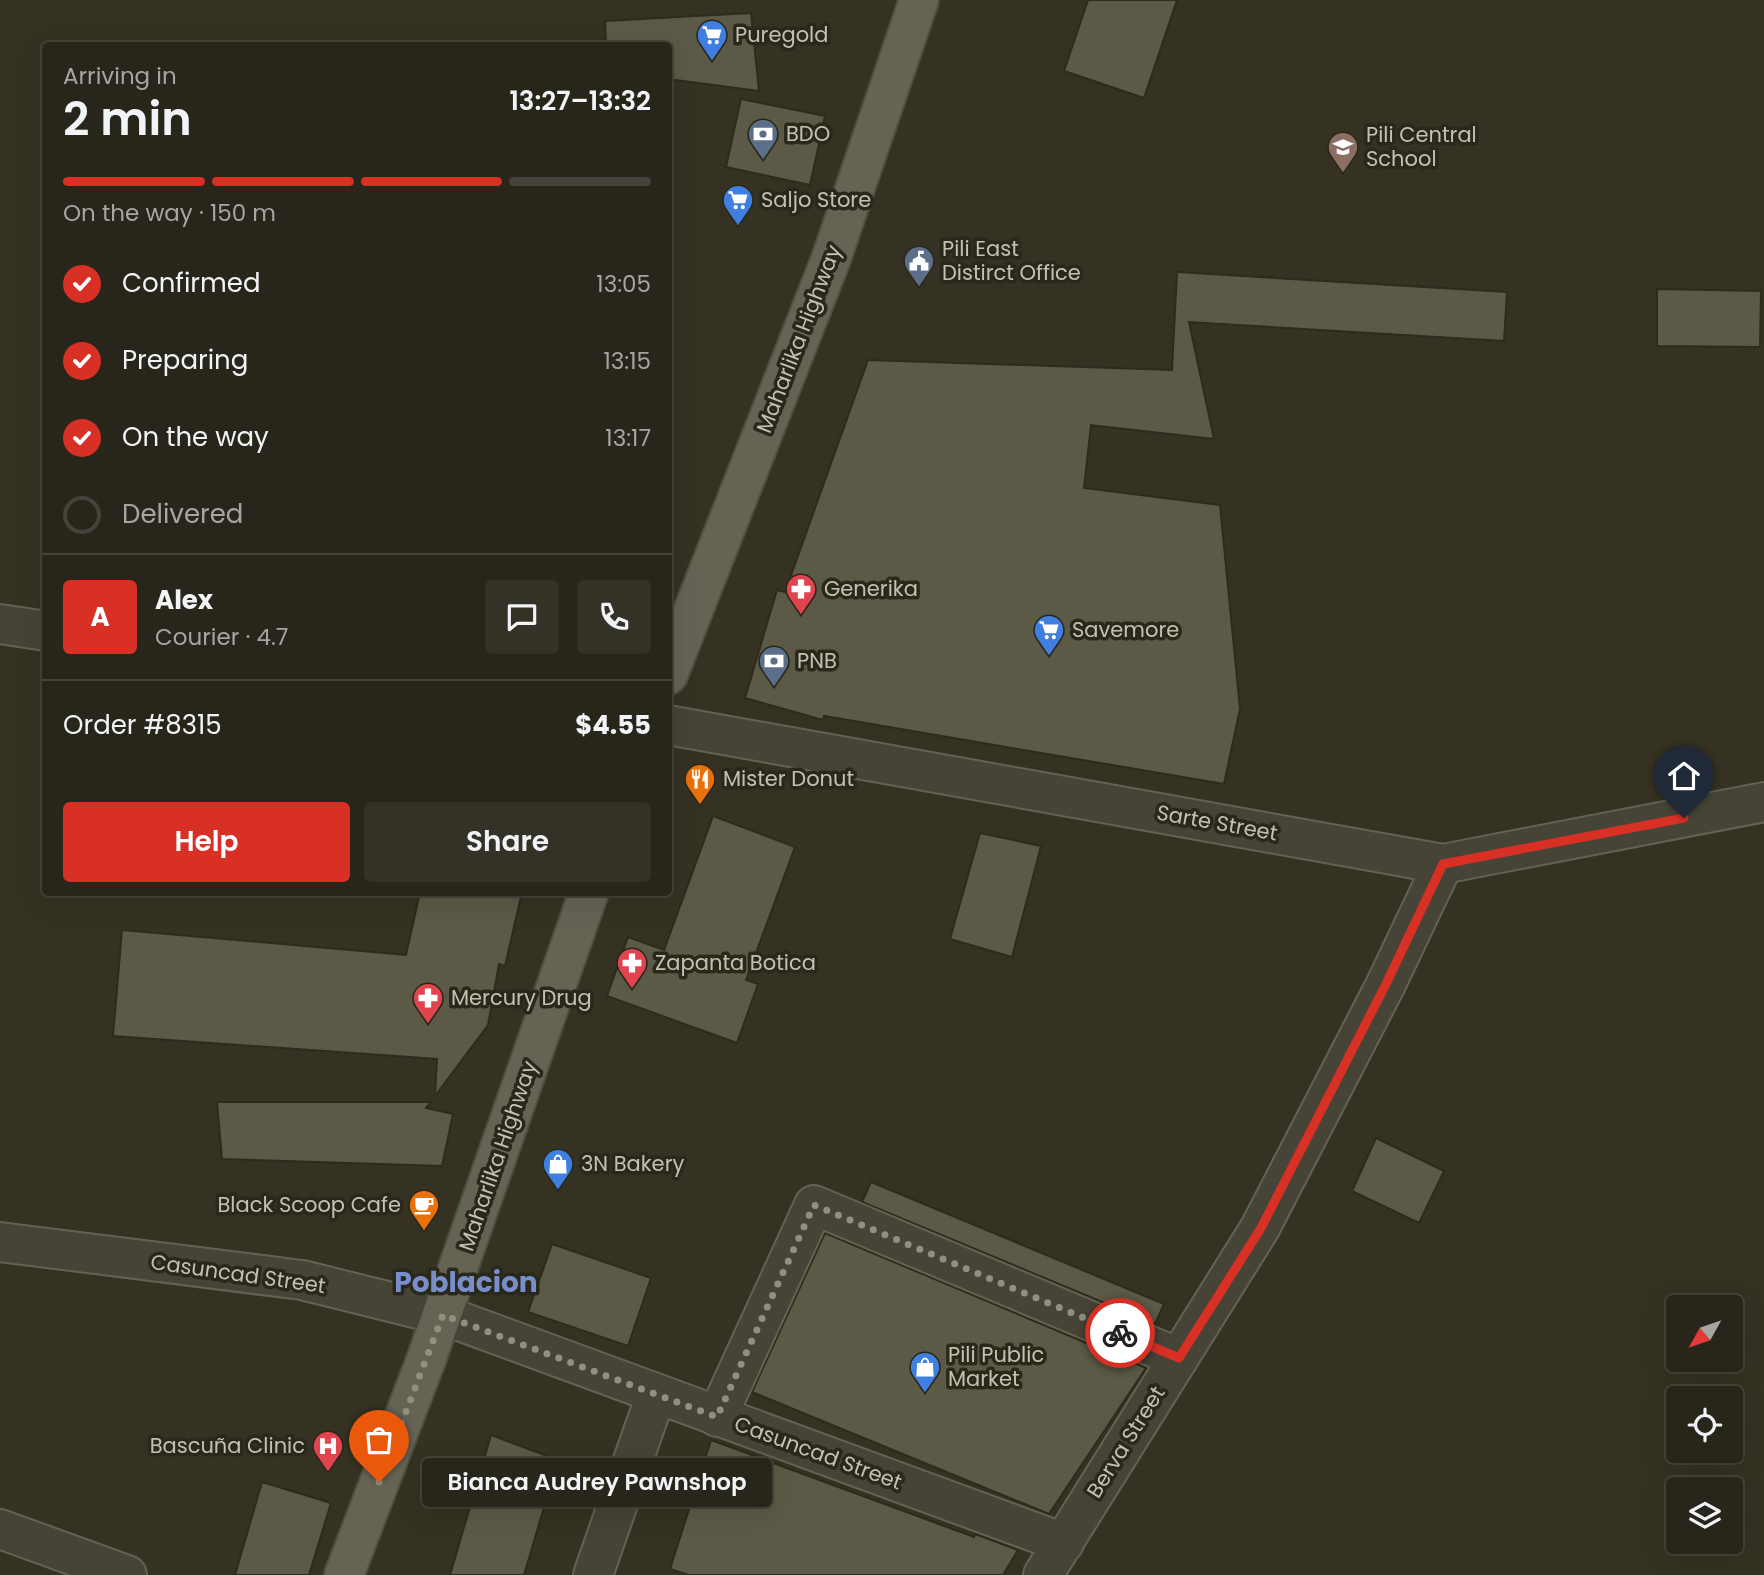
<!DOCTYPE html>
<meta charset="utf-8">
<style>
body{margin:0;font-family:Poppins,sans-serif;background:#343227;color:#f1f3f6;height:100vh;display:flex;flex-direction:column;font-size:26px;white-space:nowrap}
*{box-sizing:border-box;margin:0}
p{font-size:23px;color:#a5a5a2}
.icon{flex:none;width:38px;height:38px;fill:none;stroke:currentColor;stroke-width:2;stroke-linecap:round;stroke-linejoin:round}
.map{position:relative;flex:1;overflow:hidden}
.details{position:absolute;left:42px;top:42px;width:630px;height:854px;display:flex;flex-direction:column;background:#28261a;border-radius:7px;box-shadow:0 7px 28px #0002,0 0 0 2px #444339}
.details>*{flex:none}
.needle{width:46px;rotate:230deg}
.buttons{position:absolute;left:1666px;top:1295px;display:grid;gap:14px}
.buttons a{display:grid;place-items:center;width:77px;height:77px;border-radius:7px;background:#28261a;box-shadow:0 7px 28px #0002,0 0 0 2px #444339;font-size:35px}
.pin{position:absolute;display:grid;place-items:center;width:60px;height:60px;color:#fff;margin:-72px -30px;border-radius:50% 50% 50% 0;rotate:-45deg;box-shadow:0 0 7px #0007}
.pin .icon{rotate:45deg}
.courier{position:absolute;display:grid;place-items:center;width:70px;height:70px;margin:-35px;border:5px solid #d93025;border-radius:50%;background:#fff;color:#222;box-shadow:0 2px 9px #0007}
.bubble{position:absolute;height:49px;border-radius:7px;background:#28261a;box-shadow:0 7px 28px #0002,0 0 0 2px #444339;font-size:23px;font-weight:600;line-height:49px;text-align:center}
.summary em{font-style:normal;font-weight:600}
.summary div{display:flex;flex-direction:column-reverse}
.summary{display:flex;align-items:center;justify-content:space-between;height:119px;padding:0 21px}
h1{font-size:46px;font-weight:600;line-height:52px}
.bar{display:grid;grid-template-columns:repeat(4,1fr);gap:10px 7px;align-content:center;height:84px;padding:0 21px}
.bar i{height:9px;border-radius:5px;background:#444339}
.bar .current{background:#d93025}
.bar p{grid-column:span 4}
.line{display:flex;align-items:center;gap:18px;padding:0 21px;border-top:2px solid #444339}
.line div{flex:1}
.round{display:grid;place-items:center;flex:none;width:74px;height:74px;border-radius:7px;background:#343227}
ol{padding:0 21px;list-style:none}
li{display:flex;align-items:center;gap:21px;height:77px}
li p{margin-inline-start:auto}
li .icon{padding:7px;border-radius:50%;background:#d93025;color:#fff;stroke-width:4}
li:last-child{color:#a5a5a2}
li i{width:38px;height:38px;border:4px solid #444339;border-radius:50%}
.cta{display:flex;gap:14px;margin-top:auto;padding:14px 21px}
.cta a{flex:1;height:80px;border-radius:7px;background:#d93025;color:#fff;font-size:28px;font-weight:600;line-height:80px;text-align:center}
.cta a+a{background:#343227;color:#f1f3f6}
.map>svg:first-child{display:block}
.building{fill:#5c5a46;stroke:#2c2b1d;stroke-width:2}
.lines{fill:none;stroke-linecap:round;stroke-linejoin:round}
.minor-casing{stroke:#636253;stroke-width:42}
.major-casing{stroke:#4f4e3f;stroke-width:42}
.minor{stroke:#464436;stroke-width:38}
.major{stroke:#656354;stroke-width:38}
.done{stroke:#918f7f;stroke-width:7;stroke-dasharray:0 12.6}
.route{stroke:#d93025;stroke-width:9}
.labels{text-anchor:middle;stroke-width:7;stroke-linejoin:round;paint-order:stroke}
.poi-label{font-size:21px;fill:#c2c1b0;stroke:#2a281b;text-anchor:start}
.street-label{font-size:21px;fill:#c2c1b0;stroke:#2a281b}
.district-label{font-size:28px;font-weight:bold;fill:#778ecb;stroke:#2a281b}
</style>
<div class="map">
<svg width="1764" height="1575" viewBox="0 0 1764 1575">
<rect width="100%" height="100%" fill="#353223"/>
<!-- building -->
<g class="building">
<path d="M1088,0h89l-33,98 -80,-27z"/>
<path d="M751,13l8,78 -91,-12v-33h-62l-1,-25z"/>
<path d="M741,99l84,17 -15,69 -84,-18z"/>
<path d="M1177,272l330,20 -3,49 -315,-19 25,117 -123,-14 -7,63 136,17 20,204 -16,75 -400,-68 -1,4 -78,-22 32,-108 8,2 83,-232 304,10z"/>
<path d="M1657,289l104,2 -1,56 -103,-1z"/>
<path d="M713,816l82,31 -49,133 12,4 -21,59 -130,-47 21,-59 36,13z"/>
<path d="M980,833l61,13 -29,111 -62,-18z"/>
<path d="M420,892h102l-17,74 -6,-2 -11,61 -53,71 2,-37 -324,-23 9,-106 284,25z"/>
<path d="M217,1102h214l-5,6 27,6 -11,52 -220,-7z"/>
<path d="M1376,1138l68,33 -25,52 -67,-32z"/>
<path d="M871,1182l293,122 -9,20 -293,-122z"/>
<path d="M825,1233l321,135 -97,146 -297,-122z"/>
<path d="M552,1244l99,34 -23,68 -100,-34z"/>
<path d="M491,1435l67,25 -34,115h-74z"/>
<path d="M711,1440l263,97 1,-3 43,16 -15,25h-314l-19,-6z"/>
<path d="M262,1482l69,21 -22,72h-74z"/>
</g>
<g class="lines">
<!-- minor casing -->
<g class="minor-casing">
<g id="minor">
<path d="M0,624l46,7"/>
<path d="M668,725l775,139 321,-62"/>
<path d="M0,1242l302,38 141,35 621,228"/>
<path d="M717,1417l97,-212 365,153"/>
<path d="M0,1529l127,46"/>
<path d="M593,1575l63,-180"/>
<path d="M1043,1575l217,-347 126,-244 57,-120"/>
</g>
</g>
<!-- major casing -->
<g class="major-casing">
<g id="major">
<path d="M668,675l163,-416 88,-259"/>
<path d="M344,1575l82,-215 163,-468"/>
</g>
</g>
<!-- minor -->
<use href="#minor" class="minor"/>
<!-- major -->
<use href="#major" class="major"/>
</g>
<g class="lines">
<!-- done -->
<path class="done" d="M379,1482l64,-167 274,102 97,-212 306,128"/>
<!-- route -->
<path class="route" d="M1120,1333l59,25 82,-130 125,-244 57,-120 241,-46"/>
</g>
<!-- icons -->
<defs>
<g id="supermarket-pin" transform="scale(1.575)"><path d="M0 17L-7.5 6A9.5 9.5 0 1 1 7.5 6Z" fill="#3f7fe0" stroke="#2a281b"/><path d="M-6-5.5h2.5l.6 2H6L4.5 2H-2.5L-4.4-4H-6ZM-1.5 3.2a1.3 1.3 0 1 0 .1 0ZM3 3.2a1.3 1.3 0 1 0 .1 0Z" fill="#fff"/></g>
<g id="bank-pin" transform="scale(1.575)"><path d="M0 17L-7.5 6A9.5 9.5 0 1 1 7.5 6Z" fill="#5c6f8a" stroke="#2a281b"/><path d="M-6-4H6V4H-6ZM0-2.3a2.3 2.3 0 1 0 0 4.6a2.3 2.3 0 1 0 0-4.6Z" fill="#fff"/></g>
<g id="school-pin" transform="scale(1.575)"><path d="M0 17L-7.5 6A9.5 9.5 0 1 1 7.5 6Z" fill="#8d6e63" stroke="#2a281b"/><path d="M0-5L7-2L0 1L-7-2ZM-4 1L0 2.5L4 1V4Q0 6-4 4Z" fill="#fff"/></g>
<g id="civic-pin" transform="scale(1.575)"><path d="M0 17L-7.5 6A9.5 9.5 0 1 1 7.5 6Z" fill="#5c6f8a" stroke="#2a281b"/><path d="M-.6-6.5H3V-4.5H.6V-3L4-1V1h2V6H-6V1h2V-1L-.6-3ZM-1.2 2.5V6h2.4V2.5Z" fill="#fff"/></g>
<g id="pharmacy-pin" transform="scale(1.575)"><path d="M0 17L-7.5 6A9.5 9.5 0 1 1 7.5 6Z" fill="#e0444e" stroke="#2a281b"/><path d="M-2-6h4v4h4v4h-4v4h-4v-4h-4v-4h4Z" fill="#fff"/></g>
<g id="restaurant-pin" transform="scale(1.575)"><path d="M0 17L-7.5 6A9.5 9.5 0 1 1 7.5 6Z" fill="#e8710a" stroke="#2a281b"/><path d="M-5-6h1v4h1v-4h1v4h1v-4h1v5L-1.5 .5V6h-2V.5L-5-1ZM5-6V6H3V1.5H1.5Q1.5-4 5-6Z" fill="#fff"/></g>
<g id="shop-pin" transform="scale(1.575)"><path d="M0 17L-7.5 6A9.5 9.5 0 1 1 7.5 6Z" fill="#3f7fe0" stroke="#2a281b"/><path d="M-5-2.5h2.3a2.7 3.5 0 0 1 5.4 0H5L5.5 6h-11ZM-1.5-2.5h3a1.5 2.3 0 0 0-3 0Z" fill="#fff"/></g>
<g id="cafe-pin" transform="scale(1.575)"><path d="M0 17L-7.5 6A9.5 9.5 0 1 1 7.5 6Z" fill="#e8710a" stroke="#2a281b"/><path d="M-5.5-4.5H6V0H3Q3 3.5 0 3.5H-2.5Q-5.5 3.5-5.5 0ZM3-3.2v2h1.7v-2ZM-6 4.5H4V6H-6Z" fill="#fff"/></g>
<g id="hospital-pin" transform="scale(1.575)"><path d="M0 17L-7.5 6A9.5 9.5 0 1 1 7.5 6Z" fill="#e0444e" stroke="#2a281b"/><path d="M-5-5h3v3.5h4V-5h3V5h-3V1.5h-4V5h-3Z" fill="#fff"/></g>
</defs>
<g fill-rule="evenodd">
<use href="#supermarket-pin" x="712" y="35"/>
<use href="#bank-pin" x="763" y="134"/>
<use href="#school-pin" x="1343" y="147"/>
<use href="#supermarket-pin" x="738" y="200"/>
<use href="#civic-pin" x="919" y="261"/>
<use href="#pharmacy-pin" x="801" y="589"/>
<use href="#supermarket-pin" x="1049" y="630"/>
<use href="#bank-pin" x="774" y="661"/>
<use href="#restaurant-pin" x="700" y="779"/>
<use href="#pharmacy-pin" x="632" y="963"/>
<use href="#pharmacy-pin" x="428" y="998"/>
<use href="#shop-pin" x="558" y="1164"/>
<use href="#cafe-pin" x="424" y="1205"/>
<use href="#shop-pin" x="925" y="1367"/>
<use href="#hospital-pin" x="328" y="1446"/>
</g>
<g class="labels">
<!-- poi labels -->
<g class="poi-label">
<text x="735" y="42">Puregold</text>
<text x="786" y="141">BDO</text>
<text x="1366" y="142">Pili Central<tspan x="1366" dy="24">School</tspan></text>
<text x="761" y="207">Saljo Store</text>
<text x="942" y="256">Pili East<tspan x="942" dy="24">Distirct Office</tspan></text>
<text x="824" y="596">Generika</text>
<text x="1072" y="637">Savemore</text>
<text x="797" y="668">PNB</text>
<text x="723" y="786">Mister Donut</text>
<text x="655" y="970">Zapanta Botica</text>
<text x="451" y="1005">Mercury Drug</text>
<text x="581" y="1171">3N Bakery</text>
<text x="401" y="1212" text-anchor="end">Black Scoop Cafe</text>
<text x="948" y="1362">Pili Public<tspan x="948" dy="24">Market</tspan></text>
<text x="305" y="1453" text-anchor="end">Bascuña Clinic</text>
</g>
<!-- street labels -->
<g class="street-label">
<text transform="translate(799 339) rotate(-69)" y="7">Maharlika Highway</text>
<text transform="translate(1217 823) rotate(10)" y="7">Sarte Street</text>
<text transform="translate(498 1156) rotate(-71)" y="7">Maharlika Highway</text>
<text transform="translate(238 1274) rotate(8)" y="7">Casuncad Street</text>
<text transform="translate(1126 1442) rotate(-58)" y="7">Berva Street</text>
<text transform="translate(818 1453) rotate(20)" y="7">Casuncad Street</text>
</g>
<!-- district labels -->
<g class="district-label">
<text x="466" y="1292">Poblacion</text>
</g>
</g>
</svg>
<div class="buttons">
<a><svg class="needle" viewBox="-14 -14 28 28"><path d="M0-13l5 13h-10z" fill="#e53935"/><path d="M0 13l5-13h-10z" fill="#a5a5a2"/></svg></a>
<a><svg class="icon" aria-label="locate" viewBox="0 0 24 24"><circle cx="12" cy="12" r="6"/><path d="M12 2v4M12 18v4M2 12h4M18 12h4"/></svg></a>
<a><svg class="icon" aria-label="layers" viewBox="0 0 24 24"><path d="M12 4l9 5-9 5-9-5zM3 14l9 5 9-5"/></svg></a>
</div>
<div class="pin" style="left:379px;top:1482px;background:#ea580c"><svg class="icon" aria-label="bag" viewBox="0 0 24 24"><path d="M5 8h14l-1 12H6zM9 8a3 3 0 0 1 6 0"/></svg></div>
<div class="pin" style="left:1684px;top:818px;background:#1f2937"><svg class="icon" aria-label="home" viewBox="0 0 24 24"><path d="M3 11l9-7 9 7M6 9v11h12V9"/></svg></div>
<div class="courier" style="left:1120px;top:1333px"><svg class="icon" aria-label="bike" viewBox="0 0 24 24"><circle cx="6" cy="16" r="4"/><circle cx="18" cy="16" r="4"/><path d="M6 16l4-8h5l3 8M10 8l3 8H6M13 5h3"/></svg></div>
<div class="bubble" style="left:422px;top:1458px;width:350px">Bianca Audrey Pawnshop</div>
<section class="details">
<div class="summary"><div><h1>2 min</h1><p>Arriving in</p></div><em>13:27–13:32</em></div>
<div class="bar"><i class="current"></i><i class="current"></i><i class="current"></i><i></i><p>On the way · 150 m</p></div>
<ol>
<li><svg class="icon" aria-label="check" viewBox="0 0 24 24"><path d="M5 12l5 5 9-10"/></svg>Confirmed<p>13:05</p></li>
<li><svg class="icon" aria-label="check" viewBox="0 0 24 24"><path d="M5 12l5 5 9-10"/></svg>Preparing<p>13:15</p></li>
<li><svg class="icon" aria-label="check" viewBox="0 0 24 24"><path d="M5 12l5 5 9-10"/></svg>On the way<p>13:17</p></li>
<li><i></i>Delivered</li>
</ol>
<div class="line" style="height:126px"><b class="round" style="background:#d93025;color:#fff">A</b><div><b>Alex</b><p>Courier · 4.7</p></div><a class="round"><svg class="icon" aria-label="chat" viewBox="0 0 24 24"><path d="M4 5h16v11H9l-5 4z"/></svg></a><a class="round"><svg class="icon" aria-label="phone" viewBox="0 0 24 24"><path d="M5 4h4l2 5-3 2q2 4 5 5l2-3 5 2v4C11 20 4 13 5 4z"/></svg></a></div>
<div class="line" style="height:91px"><div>Order #8315</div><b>$4.55</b></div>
<div class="cta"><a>Help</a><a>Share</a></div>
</section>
</div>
